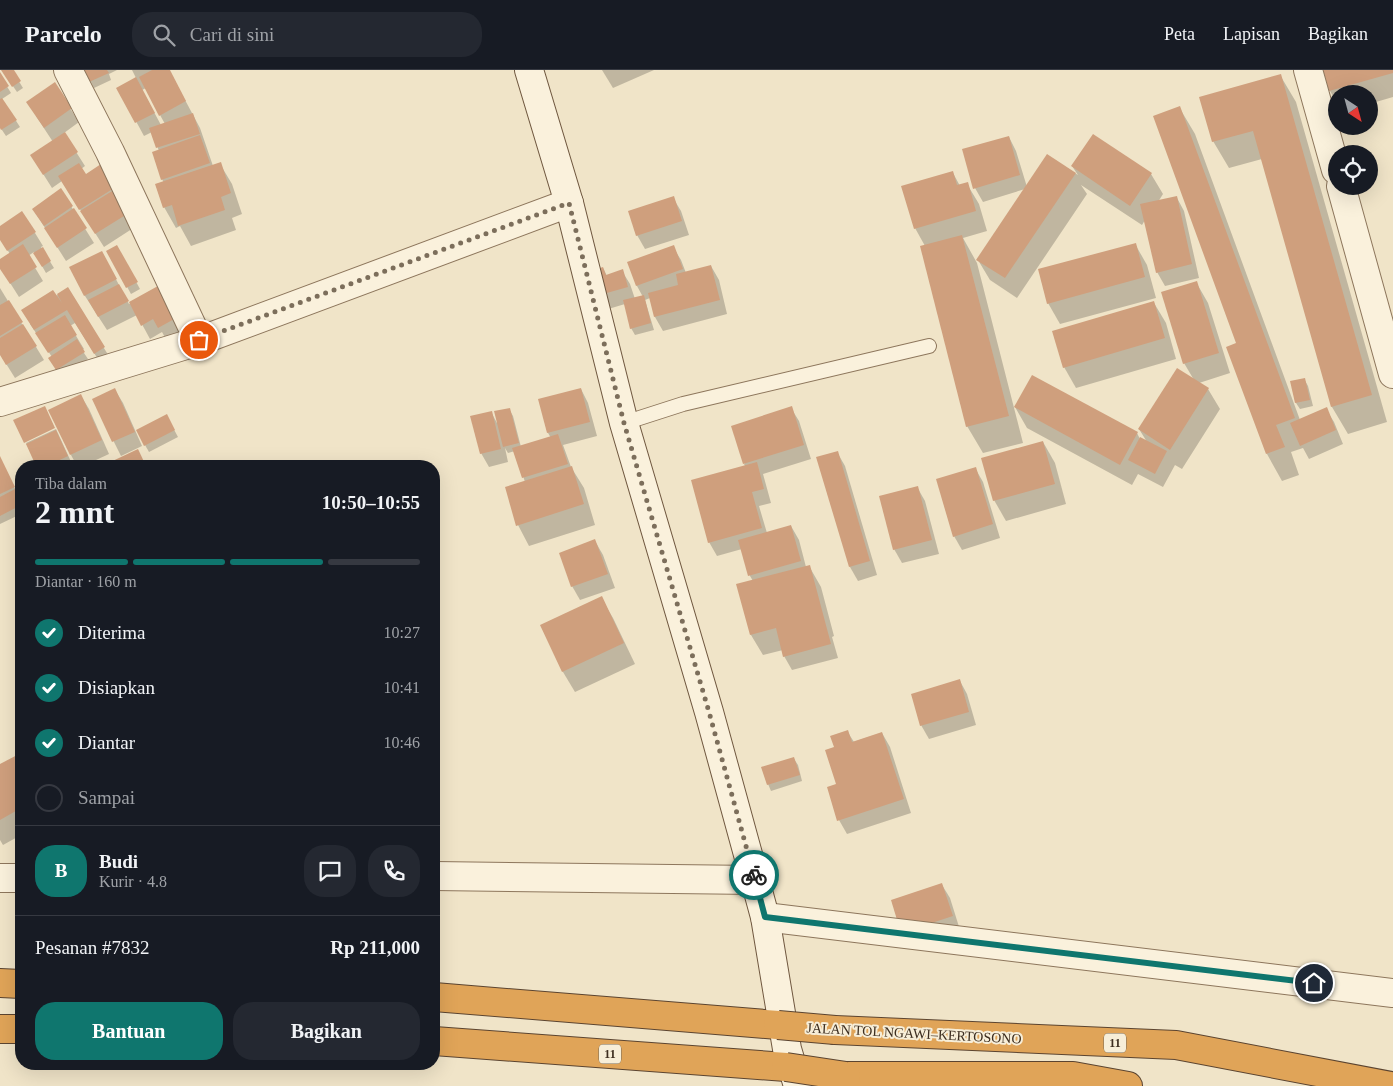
<!DOCTYPE html>
<html lang="id">
<meta charset="utf-8">
<style>
body{margin:0;font-family:Georgia,serif;background:#242831;color:#f1f3f6;height:100vh;display:flex;flex-direction:column;font-size:19px;white-space:nowrap}
*{box-sizing:border-box;margin:0}
p{font-size:16px;color:#9ea1a6}
.icon{flex:none;width:28px;height:28px;fill:none;stroke:currentColor;stroke-width:2;stroke-linecap:round;stroke-linejoin:round}
.map{position:relative;flex:1;overflow:hidden}
.panel{position:absolute;left:15px;top:390px;width:425px;height:610px;display:flex;flex-direction:column;background:#171b24;border-radius:20px;box-shadow:0 5px 20px #0002}
.panel>*{flex:none}
.needle{width:32px;rotate:144deg}
.fabs{position:absolute;left:1328px;top:15px;display:grid;gap:10px}
.fabs a{display:grid;place-items:center;width:50px;height:50px;border-radius:50%;background:#171b24;box-shadow:0 5px 20px #0002;font-size:25px}
.pin{position:absolute;display:grid;place-items:center;width:42px;height:42px;color:#fff;margin:-21px;border:2px solid #fff;border-radius:50%;box-shadow:0 1px 5px #0007}
.courier{position:absolute;display:grid;place-items:center;width:50px;height:50px;margin:-25px;border:4px solid #0f766e;border-radius:50%;background:#fff;color:#222;box-shadow:0 1px 6px #0007}
.head em{font-style:normal;font-weight:700}
.head div{display:flex;flex-direction:column-reverse}
.head{display:flex;align-items:center;justify-content:space-between;height:85px;padding:0 20px}
h1{font-size:32px;font-weight:700;line-height:38px}
.bar{display:grid;grid-template-columns:repeat(4,1fr);gap:8px 5px;align-content:center;height:60px;padding:0 20px}
.bar i{height:6px;border-radius:4px;background:#363941}
.bar .active{background:#0f766e}
.bar p{grid-column:span 4}
.line{display:flex;align-items:center;gap:12px;padding:0 20px;border-top:1px solid #363941}
.line div{flex:1}
.round{display:grid;place-items:center;flex:none;width:52px;height:52px;border-radius:20px;background:#242831}
ol{padding:0 20px;list-style:none}
li{display:flex;align-items:center;gap:15px;height:55px}
li p{margin-inline-start:auto}
li .icon{padding:5px;border-radius:50%;background:#0f766e;color:#fff;stroke-width:4}
li:last-child{color:#9ea1a6}
li i{width:28px;height:28px;border:2px solid #363941;border-radius:50%}
.primary-button{display:flex;gap:10px;margin-top:auto;padding:10px 20px}
.primary-button a{flex:1;height:58px;border-radius:20px;background:#0f766e;color:#fff;font-size:20px;font-weight:700;line-height:58px;text-align:center}
.primary-button a+a{background:#242831;color:#f1f3f6}
header{display:flex;align-items:center;gap:30px;box-sizing:border-box;height:70px;padding:0 25px;background:#171b24;border-bottom:1px solid #363941}
header strong{font-size:24px}
nav{display:flex;gap:28px;margin-inline-start:auto;font-size:18px}
.search{width:350px;height:45px;background:#242831;display:flex;align-items:center;gap:12px;box-sizing:border-box;padding:0 18px;border-radius:20px;color:#9ea1a6;font-size:19px}
.map>svg:first-child{display:block}
.shadow{fill:#0003;fill-rule:evenodd}
.building{fill:#cf9f7d}
.lines{fill:none;stroke-linecap:round;stroke-linejoin:round}
.lane-casing{stroke:#8d765c;stroke-width:16}
.street-casing{stroke:#8d765c;stroke-width:30}
.secondary-casing{stroke:#6f573f;stroke-width:30}
.highway-casing{stroke:#5b4430;stroke-width:30}
.lane{stroke:#faf1dc;stroke-width:14}
.street{stroke:#faf1dc;stroke-width:28}
.secondary{stroke:#faf1dc;stroke-width:28}
.highway{stroke:#e0a458;stroke-width:28}
.highway-bridge-casing{stroke:#5b4430;stroke-width:30;stroke-linecap:butt}
.highway-bridge{stroke:#e0a458;stroke-width:28}
.done{stroke:#7c6e5b;stroke-width:5;stroke-dasharray:0 9}
.route{stroke:#0f766e;stroke-width:6}
.labels{text-anchor:middle;stroke-width:4;stroke-linejoin:round;paint-order:stroke}
.shield{fill:#f7eed8;stroke:#756857;stroke-width:1}
.shield-label{font-size:12px;font-weight:bold;fill:#3d2e20}
.street-label{font-size:14px;fill:#3d2e20;stroke:#f7eed8}
</style>
<header>
<strong>Parcelo</strong>
<div class="search"><svg class="icon" aria-label="search" viewBox="0 0 24 24"><circle cx="10" cy="10" r="6"/><path d="M15 15l6 6"/></svg>Cari di sini</div>
<nav><a>Peta</a><a>Lapisan</a><a>Bagikan</a></nav>
</header>
<div class="map">
<svg width="1393" height="1016" viewBox="0 0 1393 1016">
<rect width="100%" height="100%" fill="#f0e4c8"/>
<!-- shadow -->
<g class="shadow">
<path d="M2,0h10l11,18 -6,4z"/>
<path d="M85,0h32l-8,4 2,6 -17,8z"/>
<path d="M132,0h37l31,58 13,38 7,-2 12,20 10,30 -10,4 4,12 -45,16 -11,-20 -4,2 -12,-21v-24l-2,-4 -3,-28 -7,-19 -8,4 -26,-48 18,-10zM146,18l14,27 5,9 -4,1 -19,-35z"/>
<path d="M602,0h52l-41,18z"/>
<path d="M1324,0h69v27l-24,7v-10h-33v7l-6,-10z"/>
<path d="M0,5l11,18 -9,6 18,28 -14,9 -6,-9z"/>
<path d="M1280,5l16,27 91,320 -39,12 -16,-27 -70,-248 -33,9 -16,-27z"/>
<path d="M54,14l25,38 -15,11 21,33 -4,3 4,7 19,-12 34,61 -34,22 -42,-66 -10,7 -12,-19 13,-27 -17,-26z"/>
<path d="M1179,37l16,27 105,286 26,-11 8,13 9,22 -34,15 -6,-11 -12,4 8,23 -17,6 -15,-27 -39,-106 10,-4z"/>
<path d="M1009,67l7,14 11,36 21,-31 30,19 -6,-9 79,8 12,20 -5,8 19,-4 7,13 15,67 -34,8 -8,-14 -12,-52 -3,5 -61,-40 6,9 -70,104 -27,-18 -12,-20 47,-71 -42,13 -8,-14z"/>
<path d="M953,103l7,13 7,-2 12,20 8,27 -24,7 14,25 46,180 -40,10 -16,-27 -42,-180 -10,-18z"/>
<path d="M61,120l33,53 -28,18 -33,-52z"/>
<path d="M673,128l8,13 8,24 -44,14 -8,-14z"/>
<path d="M0,157l35,6 8,13 -2,1 13,21 -8,5 -12,-21 -6,4 15,25 -24,16 -19,-30v-7l10,-6 -10,-16z"/>
<path d="M1135,174l12,21 9,33 -96,26 -12,-21z"/>
<path d="M117,177l23,42 -9,5 -23,-42z"/>
<path d="M673,177l8,13 5,13 25,-7 8,14 8,34 -64,17 -8,-14 -5,-19 -5,2 9,30 -19,5 -4,-7 -6,-24 -20,6 -2,-42 4,8 15,-5 8,13 5,15 8,-2 -6,-11 -8,-23z"/>
<path d="M109,196l20,38 38,-21 15,50 -15,8 -5,-9 -12,7 -13,-24 -30,15 -22,-34 -14,-28z"/>
<path d="M1196,212l12,21 22,70 -31,10 9,6 12,20 -38,60 -7,-4 -12,22 -25,-13 -6,11 -105,-57 -12,-21 122,26 3,6 7,3 -8,-13 55,-49 -10,-17z"/>
<path d="M0,218l44,72 -29,18 -15,-24z"/>
<path d="M67,219l45,72 -9,6 -28,-44 -5,3 14,23 -2,1 6,9 -27,17 -11,-18 2,-1 -22,-33 26,-28z"/>
<path d="M1154,233l12,20 10,36 -100,29 -12,-21z"/>
<path d="M1304,309l4,7 5,20 -13,3 -4,-6 -5,-21z"/>
<path d="M581,319l7,14 9,33 -34,9 8,22 13,21 11,37 -66,21 -11,-21 7,-43 -10,-31 -7,2 -3,-5 3,14 -19,5 -8,-14 10,-41 6,11 12,-14 4,7 8,31 30,-9 -3,-5 -9,-33z"/>
<path d="M115,320l8,13 19,43 -21,10 -7,-14 -20,-42z"/>
<path d="M81,326l8,13 20,45 -26,12h-6l-6,-11z"/>
<path d="M791,338l8,13 12,38 -48,15 8,29 -12,3 8,27 24,-7 8,14 7,27 3,-1 12,21 13,49 -2,1 6,21 -46,12 -8,-14 -1,-6 -20,5 -12,-20 2,-54 -3,-5 -8,-27 -25,7 -8,-14 36,-76 -1,-2z"/>
<path d="M170,352l8,15 -29,15 -4,-7z"/>
<path d="M56,359l17,37h-35l-12,-23z"/>
<path d="M1043,372l12,21 11,41 -60,17 -12,-21z"/>
<path d="M837,382l8,14 32,109 -19,6 -8,-14 -32,-109z"/>
<path d="M0,388l21,43v13l-21,10z"/>
<path d="M975,398l8,14 17,56 -38,12 -8,-14z"/>
<path d="M917,417l8,14 14,53 -37,9 -8,-14z"/>
<path d="M595,471l8,14 12,33 -35,12 -8,-14z"/>
<path d="M601,528l12,20 22,46 -60,28 -12,-20 -21,-46z"/>
<path d="M960,611l7,13 9,31 -47,14 -8,-14z"/>
<path d="M847,661l7,11 28,-9 8,14 21,66 -64,21 -8,-14 -3,-72z"/>
<path d="M21,684v81l-18,10 -3,-5v-75z"/>
<path d="M794,689l4,6 4,16 -31,10 -3,-7z"/>
<path d="M942,815l8,13 10,32 -50,16z"/>
</g>
<!-- building -->
<g class="building">
<path d="M1,0h13l7,11 -9,6z"/>
<path d="M83,0h24l2,3 -20,9z"/>
<path d="M152,0h18l16,31 -27,15 -20,-39z"/>
<path d="M1323,0h70v3l-64,18z"/>
<path d="M0,2l9,14 -9,6z"/>
<path d="M1281,4l91,321 -41,12 -78,-276 -41,11 -13,-45z"/>
<path d="M136,7l19,36 -20,10 -19,-35z"/>
<path d="M55,12l17,26 -28,20 -18,-26z"/>
<path d="M2,28l15,22 -16,10 -1,-2v-29z"/>
<path d="M1180,36l115,312 -19,7 9,22 -19,7 -40,-107 10,-4 -83,-227z"/>
<path d="M193,43l7,21 -44,14 -7,-20z"/>
<path d="M65,62l13,20 -35,23 -13,-20z"/>
<path d="M1093,64l59,39 -22,33 -59,-40z"/>
<path d="M200,65l10,28 -49,17 -9,-28z"/>
<path d="M1009,66l11,39 -47,14 -11,-40z"/>
<path d="M1047,84l29,19 -71,105 -29,-18z"/>
<path d="M104,92l15,23 -40,25 -21,-34 21,-13 7,11z"/>
<path d="M221,92l10,31 -10,4 4,13 -47,16 -6,-21 -9,3 -8,-24z"/>
<path d="M953,101l4,14 11,-3 8,29 -62,18 -13,-43z"/>
<path d="M61,118l12,18 -29,20 -12,-17z"/>
<path d="M117,118l15,23 -37,23 -15,-23z"/>
<path d="M674,126l8,25 -46,15 -8,-25z"/>
<path d="M1177,126l15,68 -36,9 -16,-69z"/>
<path d="M74,138l13,20 -30,20 -13,-20z"/>
<path d="M22,141l14,21 -29,19 -7,-11v-14z"/>
<path d="M962,165l47,181 -43,11 -46,-181z"/>
<path d="M1136,173l9,34 -98,27 -9,-35z"/>
<path d="M23,174l14,23 -27,17 -10,-15v-10z"/>
<path d="M117,175l21,37 -12,6 -20,-37z"/>
<path d="M674,175l9,24 -47,17 -9,-24z"/>
<path d="M43,177l8,14 -9,6 -9,-14z"/>
<path d="M102,181l15,28 -33,17 -15,-29z"/>
<path d="M711,195l9,35 -66,17 -6,-24 30,-8 -2,-11z"/>
<path d="M603,197l3,8 17,-6 5,18 -32,9 -8,-24z"/>
<path d="M167,211l9,37 -18,10 -5,-9 -12,7 -12,-24z"/>
<path d="M1197,211l22,72 -36,11 -22,-72z"/>
<path d="M119,214l10,17 -31,16 -10,-17z"/>
<path d="M68,217l37,60 -11,7 -27,-44 -33,20 -13,-20 32,-20 9,13 -5,-9z"/>
<path d="M644,225l7,28 -21,6 -7,-29z"/>
<path d="M9,230l14,22 -23,14v-31z"/>
<path d="M1154,231l11,37 -102,30 -11,-37z"/>
<path d="M65,245l12,20 -29,18 -13,-20z"/>
<path d="M23,254l14,22 -31,19 -6,-10v-17z"/>
<path d="M77,269l8,13 -29,18 -8,-12z"/>
<path d="M1177,298l32,20 -39,62 -32,-21z"/>
<path d="M1032,305l106,57 -18,33 -106,-58z"/>
<path d="M1305,308l5,22 -15,3 -5,-22z"/>
<path d="M115,318l20,44 -23,10 -20,-43z"/>
<path d="M581,318l9,34 -43,11 -9,-34z"/>
<path d="M81,324l21,46 -32,15 -22,-45z"/>
<path d="M45,336l10,22 -31,15 -11,-23z"/>
<path d="M792,336l12,39 -61,19 -12,-38z"/>
<path d="M1327,337l9,23 -36,16 -10,-23z"/>
<path d="M510,338l9,35 -16,4 -9,-36z"/>
<path d="M492,341l9,38 -21,5 -10,-38z"/>
<path d="M167,344l8,16 -31,16 -8,-16z"/>
<path d="M56,360l12,26 -21,10h-11l-10,-22z"/>
<path d="M558,364l10,30 -46,14 -10,-30z"/>
<path d="M1140,367l27,14 -12,23 -27,-14z"/>
<path d="M1043,371l12,43 -62,17 -12,-43z"/>
<path d="M138,379l8,17h-44z"/>
<path d="M838,381l32,110 -21,6 -33,-110z"/>
<path d="M0,386l15,31 -15,7z"/>
<path d="M757,392l7,27 -12,3 10,36 -54,15 -17,-63z"/>
<path d="M572,396l12,38 -68,22 -11,-39z"/>
<path d="M976,397l17,57 -40,13 -17,-58z"/>
<path d="M918,416l14,54 -39,10 -14,-54z"/>
<path d="M15,419l6,12v4l-21,11v-19z"/>
<path d="M791,455l10,36 -53,15 -10,-36z"/>
<path d="M595,469l13,35 -37,13 -12,-34z"/>
<path d="M810,495l21,79 -48,13 -7,-29 -26,7 -14,-51z"/>
<path d="M602,526l22,47 -62,29 -22,-47z"/>
<path d="M960,609l9,33 -49,14 -9,-32z"/>
<path d="M848,660l4,12 30,-10 22,67 -67,22 -10,-34 9,-3 -11,-34 9,-3 -4,-11z"/>
<path d="M21,683v55l-21,12v-56z"/>
<path d="M794,687l6,18 -33,10 -6,-18z"/>
<path d="M942,813l11,33 -52,17 -10,-33z"/>
</g>
<g class="lines">
<!-- lane casing -->
<g class="lane-casing">
<path id="lane" d="M624,353l59,-19 246,-58"/>
</g>
<!-- street casing -->
<g class="street-casing">
<g id="street">
<path d="M68,0l42,82 89,189"/>
<path d="M1308,0l28,100"/>
<path d="M1341,116l52,188"/>
<path d="M0,332l199,-61 370,-138"/>
<path d="M434,806l321,4"/>
<path d="M0,808h21"/>
<path d="M765,847l628,76"/>
</g>
</g>
<!-- secondary casing -->
<g class="secondary-casing">
<path id="secondary" d="M529,0l40,133 55,220 85,289 46,168 10,37 22,132 11,37"/>
</g>
<!-- highway casing -->
<g class="highway-casing">
<g id="highway">
<path d="M0,913l21,1"/>
<path d="M434,927l344,28"/>
<path d="M0,959h21"/>
<path d="M835,960l341,15 215,41"/>
<path d="M434,971l352,26"/>
<path d="M846,1006h227l55,10"/>
</g>
</g>
<!-- lane -->
<use href="#lane" class="lane"/>
<!-- street -->
<use href="#street" class="street"/>
<!-- secondary -->
<use href="#secondary" class="secondary"/>
<!-- highway -->
<use href="#highway" class="highway"/>
<!-- highway-bridge casing -->
<g class="highway-bridge-casing">
<g id="highway-bridge">
<path d="M778,955l57,5"/>
<path d="M786,997l60,9"/>
</g>
</g>
<!-- highway-bridge -->
<use href="#highway-bridge" class="highway-bridge"/>
</g>
<g class="lines">
<!-- done -->
<path class="done" d="M199,270l370,-137 55,220 85,289 45,163"/>
<!-- route -->
<path class="route" d="M754,805l11,42 549,66"/>
</g>
<g class="labels">
<!-- shield labels -->
<g class="shield">
<rect x="1104" y="963.5" width="22" height="19" rx="4"/>
<rect x="599" y="974.5" width="22" height="19" rx="4"/>
</g>
<g class="shield-label">
<text x="1115" y="977">11</text>
<text x="610" y="988">11</text>
</g>
<!-- street labels -->
<g class="street-label">
<text transform="translate(914 963) rotate(3)" y="5">JALAN TOL NGAWI–KERTOSONO</text>
</g>
</g>
</svg>
<div class="fabs">
<a><svg class="needle" viewBox="-14 -14 28 28"><path d="M0-13l5 13h-10z" fill="#e53935"/><path d="M0 13l5-13h-10z" fill="#9ea1a6"/></svg></a>
<a><svg class="icon" aria-label="locate" viewBox="0 0 24 24"><circle cx="12" cy="12" r="6"/><path d="M12 2v4M12 18v4M2 12h4M18 12h4"/></svg></a>
</div>
<div class="pin" style="left:199px;top:270px;background:#ea580c"><svg class="icon" aria-label="bag" viewBox="0 0 24 24"><path d="M5 8h14l-1 12H6zM9 8a3 3 0 0 1 6 0"/></svg></div>
<div class="pin" style="left:1314px;top:913px;background:#1f2937"><svg class="icon" aria-label="home" viewBox="0 0 24 24"><path d="M3 11l9-7 9 7M6 9v11h12V9"/></svg></div>
<div class="courier" style="left:754px;top:805px"><svg class="icon" aria-label="bike" viewBox="0 0 24 24"><circle cx="6" cy="16" r="4"/><circle cx="18" cy="16" r="4"/><path d="M6 16l4-8h5l3 8M10 8l3 8H6M13 5h3"/></svg></div>
<section class="panel">
<div class="head"><div><h1>2 mnt</h1><p>Tiba dalam</p></div><em>10:50–10:55</em></div>
<div class="bar"><i class="active"></i><i class="active"></i><i class="active"></i><i></i><p>Diantar · 160 m</p></div>
<ol>
<li><svg class="icon" aria-label="check" viewBox="0 0 24 24"><path d="M5 12l5 5 9-10"/></svg>Diterima<p>10:27</p></li>
<li><svg class="icon" aria-label="check" viewBox="0 0 24 24"><path d="M5 12l5 5 9-10"/></svg>Disiapkan<p>10:41</p></li>
<li><svg class="icon" aria-label="check" viewBox="0 0 24 24"><path d="M5 12l5 5 9-10"/></svg>Diantar<p>10:46</p></li>
<li><i></i>Sampai</li>
</ol>
<div class="line" style="height:90px"><b class="round" style="background:#0f766e;color:#fff">B</b><div><b>Budi</b><p>Kurir · 4.8</p></div><a class="round"><svg class="icon" aria-label="chat" viewBox="0 0 24 24"><path d="M4 5h16v11H9l-5 4z"/></svg></a><a class="round"><svg class="icon" aria-label="phone" viewBox="0 0 24 24"><path d="M5 4h4l2 5-3 2q2 4 5 5l2-3 5 2v4C11 20 4 13 5 4z"/></svg></a></div>
<div class="line" style="height:65px"><div>Pesanan #7832</div><b>Rp 211,000</b></div>
<div class="primary-button"><a>Bantuan</a><a>Bagikan</a></div>
</section>
</div>
